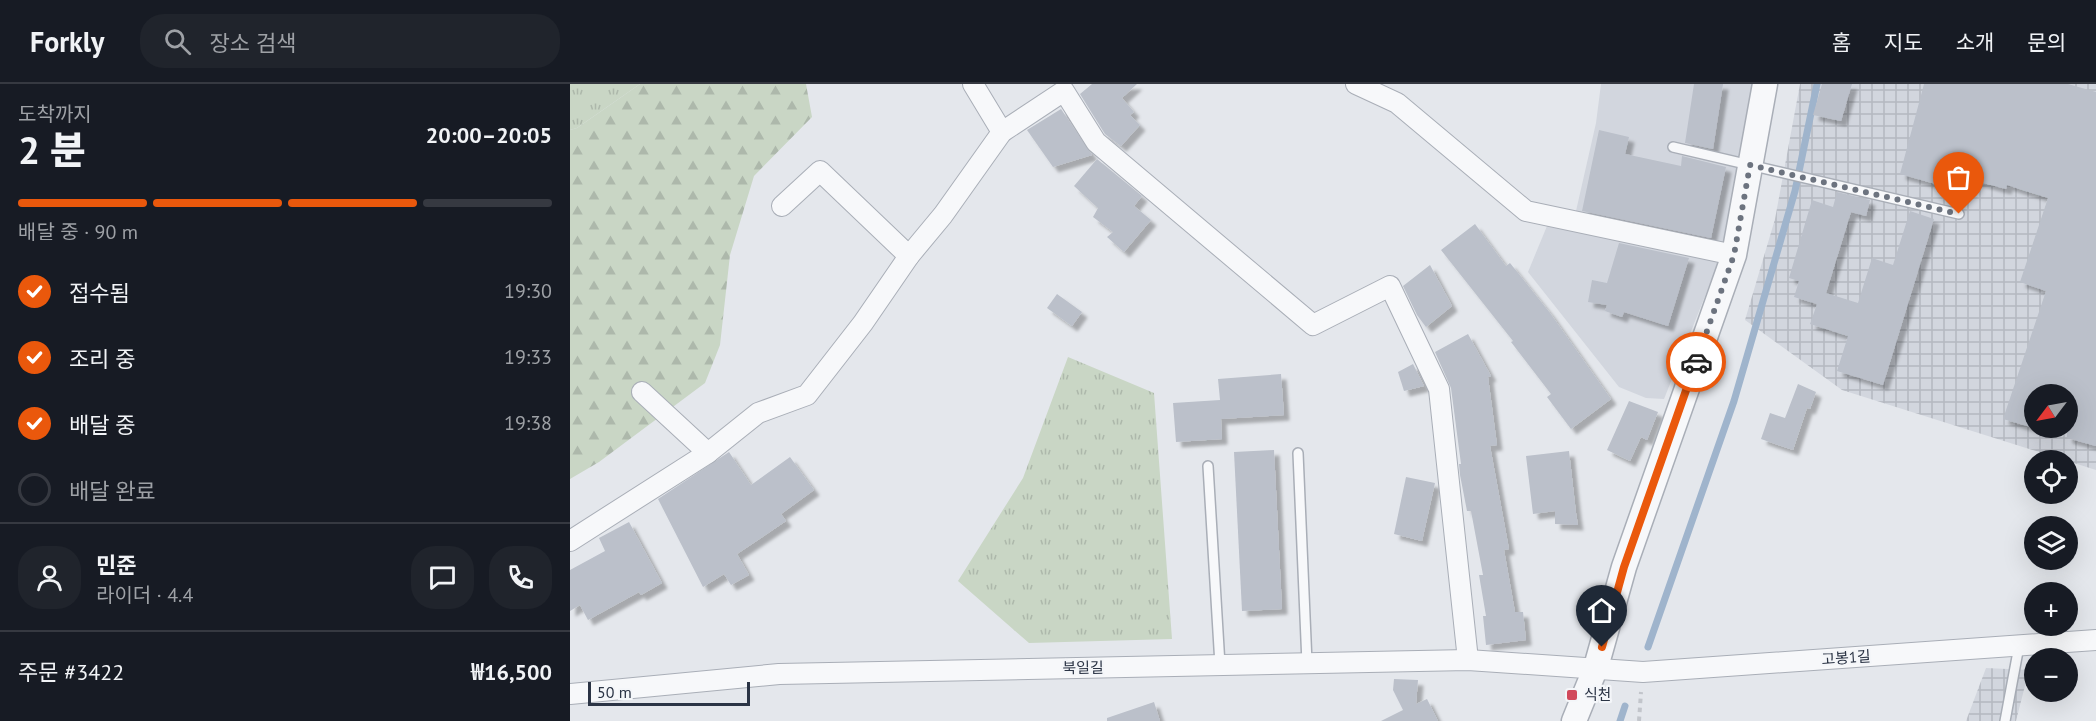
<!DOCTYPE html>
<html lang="ko">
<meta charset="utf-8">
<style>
body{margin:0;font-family:"PT Sans","Noto Sans KR",sans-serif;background:#20242c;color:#f1f3f6;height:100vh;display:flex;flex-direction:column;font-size:22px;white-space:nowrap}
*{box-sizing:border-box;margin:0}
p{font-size:20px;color:#9ea1a6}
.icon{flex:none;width:33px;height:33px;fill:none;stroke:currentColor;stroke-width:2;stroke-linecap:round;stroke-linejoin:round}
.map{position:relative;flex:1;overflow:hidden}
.sheet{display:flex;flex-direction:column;background:#171b24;width:570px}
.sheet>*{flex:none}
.needle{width:39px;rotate:238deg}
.fabs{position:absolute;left:1454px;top:300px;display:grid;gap:12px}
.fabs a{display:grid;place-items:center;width:54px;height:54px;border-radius:50%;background:#171b24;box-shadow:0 6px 24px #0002;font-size:30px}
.scale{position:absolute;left:18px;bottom:15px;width:162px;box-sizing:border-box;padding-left:6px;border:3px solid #2b3445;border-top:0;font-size:16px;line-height:21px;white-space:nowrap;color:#2b3445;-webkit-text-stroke:4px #f4f6f9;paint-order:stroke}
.pin{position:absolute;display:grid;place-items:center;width:51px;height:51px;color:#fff;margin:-62px -26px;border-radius:50% 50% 50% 0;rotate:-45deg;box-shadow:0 0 6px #0007}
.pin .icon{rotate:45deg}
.courier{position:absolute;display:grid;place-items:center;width:60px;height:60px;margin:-30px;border:4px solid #ea580c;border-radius:50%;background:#fff;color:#222;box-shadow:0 2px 8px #0007}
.overview em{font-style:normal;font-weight:800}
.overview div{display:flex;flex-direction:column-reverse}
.overview{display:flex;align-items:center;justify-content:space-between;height:102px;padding:0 18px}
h1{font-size:39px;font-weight:800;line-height:45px}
.bar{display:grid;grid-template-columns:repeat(4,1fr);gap:9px 6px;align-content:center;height:72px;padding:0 18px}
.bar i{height:8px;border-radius:4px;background:#363941}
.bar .on{background:#ea580c}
.bar p{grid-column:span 4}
.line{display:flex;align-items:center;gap:15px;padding:0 18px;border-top:2px solid #363941}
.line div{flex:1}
.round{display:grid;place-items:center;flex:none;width:63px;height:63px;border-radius:24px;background:#20242c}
ol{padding:0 18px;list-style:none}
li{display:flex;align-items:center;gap:18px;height:66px}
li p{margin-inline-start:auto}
li .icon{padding:6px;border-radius:50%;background:#ea580c;color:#fff;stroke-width:4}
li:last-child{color:#9ea1a6}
li i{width:33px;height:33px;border:3px solid #363941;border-radius:50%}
header{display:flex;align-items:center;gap:36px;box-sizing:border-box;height:84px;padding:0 30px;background:#171b24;border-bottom:2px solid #363941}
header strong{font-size:28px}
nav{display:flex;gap:33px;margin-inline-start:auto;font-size:21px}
.search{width:420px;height:54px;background:#20242c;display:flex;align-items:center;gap:15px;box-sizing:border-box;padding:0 21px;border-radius:24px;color:#9ea1a6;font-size:22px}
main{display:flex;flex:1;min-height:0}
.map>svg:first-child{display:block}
.built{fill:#d2d6de}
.industrial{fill:url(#industrial-grid);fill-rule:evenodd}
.grass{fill:url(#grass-tufts)}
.forest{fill:url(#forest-firs)}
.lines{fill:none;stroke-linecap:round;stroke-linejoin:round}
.stream{stroke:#9fb4cc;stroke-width:7}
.building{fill:#bbc0ca;filter:url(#shadow)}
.service-casing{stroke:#a9aeb7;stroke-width:12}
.minor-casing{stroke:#a9aeb7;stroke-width:22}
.tertiary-casing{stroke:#a9aeb7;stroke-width:27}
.path{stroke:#c2c5cb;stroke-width:4;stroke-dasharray:4.5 4.5;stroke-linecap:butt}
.service{stroke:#f7f8fa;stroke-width:9}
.minor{stroke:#f7f8fa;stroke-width:20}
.tertiary{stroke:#f7f8fa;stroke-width:24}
.done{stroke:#6c737f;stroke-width:6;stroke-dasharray:0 10.8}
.route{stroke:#ea580c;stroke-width:8}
.poi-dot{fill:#d1495b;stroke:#f4f6f9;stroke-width:2}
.labels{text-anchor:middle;stroke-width:4.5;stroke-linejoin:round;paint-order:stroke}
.street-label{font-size:15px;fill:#2b3445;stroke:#f4f6f9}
.poi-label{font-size:15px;fill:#2b3445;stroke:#f4f6f9;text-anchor:start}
</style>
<header>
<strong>Forkly</strong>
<div class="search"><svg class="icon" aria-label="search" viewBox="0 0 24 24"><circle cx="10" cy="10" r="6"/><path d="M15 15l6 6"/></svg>장소 검색</div>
<nav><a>홈</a><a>지도</a><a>소개</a><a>문의</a></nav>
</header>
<main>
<section class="sheet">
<div class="overview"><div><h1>2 분</h1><p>도착까지</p></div><em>20:00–20:05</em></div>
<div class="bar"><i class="on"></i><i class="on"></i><i class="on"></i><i></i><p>배달 중 · 90 m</p></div>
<ol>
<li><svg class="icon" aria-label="check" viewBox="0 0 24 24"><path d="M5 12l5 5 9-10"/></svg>접수됨<p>19:30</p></li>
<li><svg class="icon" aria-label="check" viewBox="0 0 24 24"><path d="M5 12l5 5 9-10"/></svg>조리 중<p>19:33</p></li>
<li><svg class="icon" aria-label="check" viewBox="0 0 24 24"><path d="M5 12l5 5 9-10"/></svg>배달 중<p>19:38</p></li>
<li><i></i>배달 완료</li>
</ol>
<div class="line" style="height:108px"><a class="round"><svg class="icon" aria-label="person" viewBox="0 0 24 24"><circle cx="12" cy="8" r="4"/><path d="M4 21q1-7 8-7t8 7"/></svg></a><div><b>민준</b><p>라이더 · 4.4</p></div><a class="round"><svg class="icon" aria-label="chat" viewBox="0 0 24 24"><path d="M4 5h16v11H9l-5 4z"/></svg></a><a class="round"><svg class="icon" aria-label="phone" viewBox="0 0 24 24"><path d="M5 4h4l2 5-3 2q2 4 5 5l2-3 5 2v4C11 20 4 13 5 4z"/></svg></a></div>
<div class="line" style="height:78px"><div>주문 #3422</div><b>₩16,500</b></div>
</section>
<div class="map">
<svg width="1526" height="637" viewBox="0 0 1526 637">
<defs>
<pattern id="industrial-grid" width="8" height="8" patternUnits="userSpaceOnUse" patternTransform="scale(1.5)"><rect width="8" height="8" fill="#d2d6de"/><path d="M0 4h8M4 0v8" fill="none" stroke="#b4b8c0"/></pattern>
<pattern id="grass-tufts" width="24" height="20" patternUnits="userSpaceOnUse" patternTransform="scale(1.5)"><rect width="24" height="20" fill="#c9d6c5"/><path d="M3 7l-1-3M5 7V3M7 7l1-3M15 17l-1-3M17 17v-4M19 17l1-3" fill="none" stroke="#adb8ab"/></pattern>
<pattern id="forest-firs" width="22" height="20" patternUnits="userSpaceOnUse" patternTransform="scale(1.5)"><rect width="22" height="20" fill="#c9d6c5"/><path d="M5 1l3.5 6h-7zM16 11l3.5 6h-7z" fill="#adb8ab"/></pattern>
<filter id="shadow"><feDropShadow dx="5.5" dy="5.5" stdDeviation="1.5" flood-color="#0004"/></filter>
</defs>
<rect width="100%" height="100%" fill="#e4e7ec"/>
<!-- built -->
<path class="built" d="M1031,0h155l-31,162 -61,153 -18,-1 -27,-11 -91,-115 19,-46 29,-15 20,-88z"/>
<!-- industrial -->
<g class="industrial">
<path d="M1230,0h296v386l-254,-80 -97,-70 30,-101zM1464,310h33v34h-33z"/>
<path d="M1416,584l43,2 -13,51h-50z"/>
</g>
<!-- grass -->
<g class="grass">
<path d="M0,0h70l-63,44 -7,2z"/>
<path d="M498,273l86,36 18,246 -143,4 -71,-62 65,-103z"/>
</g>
<!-- forest -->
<path class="forest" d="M70,0h166l6,33 -58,59 -24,79 -10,90 -15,38 -106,79 -29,17v-349l7,-2z"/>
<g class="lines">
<!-- stream -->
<g class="stream">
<path d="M1078,563l86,-246 61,-210 22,-107"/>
<path d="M1050,637l5,-15"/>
</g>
</g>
<!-- building -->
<g class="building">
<path d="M522,0h45l-15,14 12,14 -4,3 10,10 -19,21 -16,-12 -25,-40z"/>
<path d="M1124,0h29l-10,65 -28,-6z"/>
<path d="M1252,0h30l-11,37 -28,-6z"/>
<path d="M1354,0h144l28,8v354l-29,-8v-44h-33v34l-31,-9 43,-128 -26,-9 28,-84 -41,-13 -1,4 -64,-17 -3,13 -39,-11z"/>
<path d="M491,25l31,46 -39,12 -26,-37z"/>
<path d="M1029,46l30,7 -4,17 56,12 1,-10 44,11 -15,71 -129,-27z"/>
<path d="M527,75l45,37 -8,10 17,14 -27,32 -17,-15 6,-5 -20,-15 5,-9 -24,-22z"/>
<path d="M1267,108l33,8 -4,16 -15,-4 -25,81 32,10 14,-45 21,7 17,-54 24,8 -51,166 -46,-14 11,-35 -38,-12 7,-20 -23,-7 5,-16 -10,-3 23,-78 21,7z"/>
<path d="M905,140l31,42 4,-3 40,50 61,86 -40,30 -24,-32 4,-3 -40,-52 2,-1 -72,-91z"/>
<path d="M1049,159l70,15 -21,68 -44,-14 -2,5 -17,-6 2,-6 -19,-3 4,-22 15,3z"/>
<path d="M860,181l22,41 -26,21 -9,-12 -14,-29z"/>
<path d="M487,210l25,18 -10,14 -25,-18z"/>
<path d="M898,250l23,42 -3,1 9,68 -7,1 19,103 -5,1 11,62h8l3,28 -40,5 -3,-29h3l-7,-41h4l-12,-64h-4l-7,-36 -1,-11h2l-10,-76 -16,-36z"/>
<path d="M843,280l11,22 -20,5 -6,-19z"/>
<path d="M711,290l3,41 -63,4 1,20 -46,3 -3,-39 47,-3 -2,-21z"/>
<path d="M1228,300l18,8 -6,17 -3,-1 -14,42 -32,-11 9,-26 15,5z"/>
<path d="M1059,317l29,11 -11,28 -6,-3 -11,24 -23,-11z"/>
<path d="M704,366l8,159 -40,2 -8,-159z"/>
<path d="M999,367l7,62 2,12 -23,-1v-13l-22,3 -7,-58z"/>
<path d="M159,368l22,33 39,-28 24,33 -33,24 5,7 -49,33 12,21 -18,10 -7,-11 -21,13 -45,-88z"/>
<path d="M836,393l29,6 -13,58 -28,-7z"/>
<path d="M59,438l33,61 -21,12 -2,-3 -51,28 -8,-15 -10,6v-41l35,-19 -6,-13z"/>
<path d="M824,595l24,1 -2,24 11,-5 11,22h-57l22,-11 -10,-20z"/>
<path d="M584,618l6,19h-53v-3z"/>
</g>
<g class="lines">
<!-- service casing -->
<g class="service-casing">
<g id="service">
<path d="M1103,63l286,67"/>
<path d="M728,369l9,210"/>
<path d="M638,382l12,199"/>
<path d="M1435,637l14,-75"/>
</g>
</g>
<!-- minor casing -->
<g class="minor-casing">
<g id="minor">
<path d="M403,0l29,48"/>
<path d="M786,0l41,19 129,108 208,44"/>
<path d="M339,172l34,-41 59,-83 62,-41 32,51 217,183 77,-39 49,103 29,271"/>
<path d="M72,308l66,61"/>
<path d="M0,457l138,-88 50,-40 49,-18 56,-72 46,-67 -89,-85 -38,35"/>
<path d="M0,610l209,-20 689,-14 175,12 453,-32"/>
</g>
</g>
<!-- tertiary casing -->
<g class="tertiary-casing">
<path id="tertiary" d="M1004,637l22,-54 28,-100 110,-312 31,-171"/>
</g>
<!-- path -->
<path class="path" d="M1069,637l2,-29"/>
<!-- service -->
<use href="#service" class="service"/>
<!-- minor -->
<use href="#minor" class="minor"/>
<!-- tertiary -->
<use href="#tertiary" class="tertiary"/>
</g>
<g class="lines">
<!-- done -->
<path class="done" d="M1126,278l38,-107 16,-90 209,49"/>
<!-- route -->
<path class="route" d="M1032,563l22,-80 72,-205"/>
</g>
<!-- markers -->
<rect class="poi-dot" x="996" y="605" width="12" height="12" rx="3"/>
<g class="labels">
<!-- street labels -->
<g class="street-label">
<text transform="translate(1276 574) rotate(-4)" y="5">고봉1길</text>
<text transform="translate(513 584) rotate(-1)" y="5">북일길</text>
</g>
<!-- poi labels -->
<g class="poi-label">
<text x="1014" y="616">식천</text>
</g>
</g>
</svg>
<div class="fabs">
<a><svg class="needle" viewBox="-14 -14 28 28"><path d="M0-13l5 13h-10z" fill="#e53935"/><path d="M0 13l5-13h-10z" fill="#9ea1a6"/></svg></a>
<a><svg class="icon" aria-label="locate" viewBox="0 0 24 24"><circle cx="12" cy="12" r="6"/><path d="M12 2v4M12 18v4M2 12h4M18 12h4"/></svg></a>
<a><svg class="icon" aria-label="layers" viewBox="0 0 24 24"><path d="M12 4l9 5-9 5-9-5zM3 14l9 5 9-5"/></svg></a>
<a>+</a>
<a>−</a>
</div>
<div class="scale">50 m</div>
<div class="pin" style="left:1389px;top:130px;background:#ea580c"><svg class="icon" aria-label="bag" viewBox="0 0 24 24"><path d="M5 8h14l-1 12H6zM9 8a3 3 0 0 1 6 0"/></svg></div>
<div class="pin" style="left:1032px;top:563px;background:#1f2937"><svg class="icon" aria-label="home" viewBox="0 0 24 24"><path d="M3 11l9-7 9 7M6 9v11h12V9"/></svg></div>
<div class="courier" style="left:1126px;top:278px"><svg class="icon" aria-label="car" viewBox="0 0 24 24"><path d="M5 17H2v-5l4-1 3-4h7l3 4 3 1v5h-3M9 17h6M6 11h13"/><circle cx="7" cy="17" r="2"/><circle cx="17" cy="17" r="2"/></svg></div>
</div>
</main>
